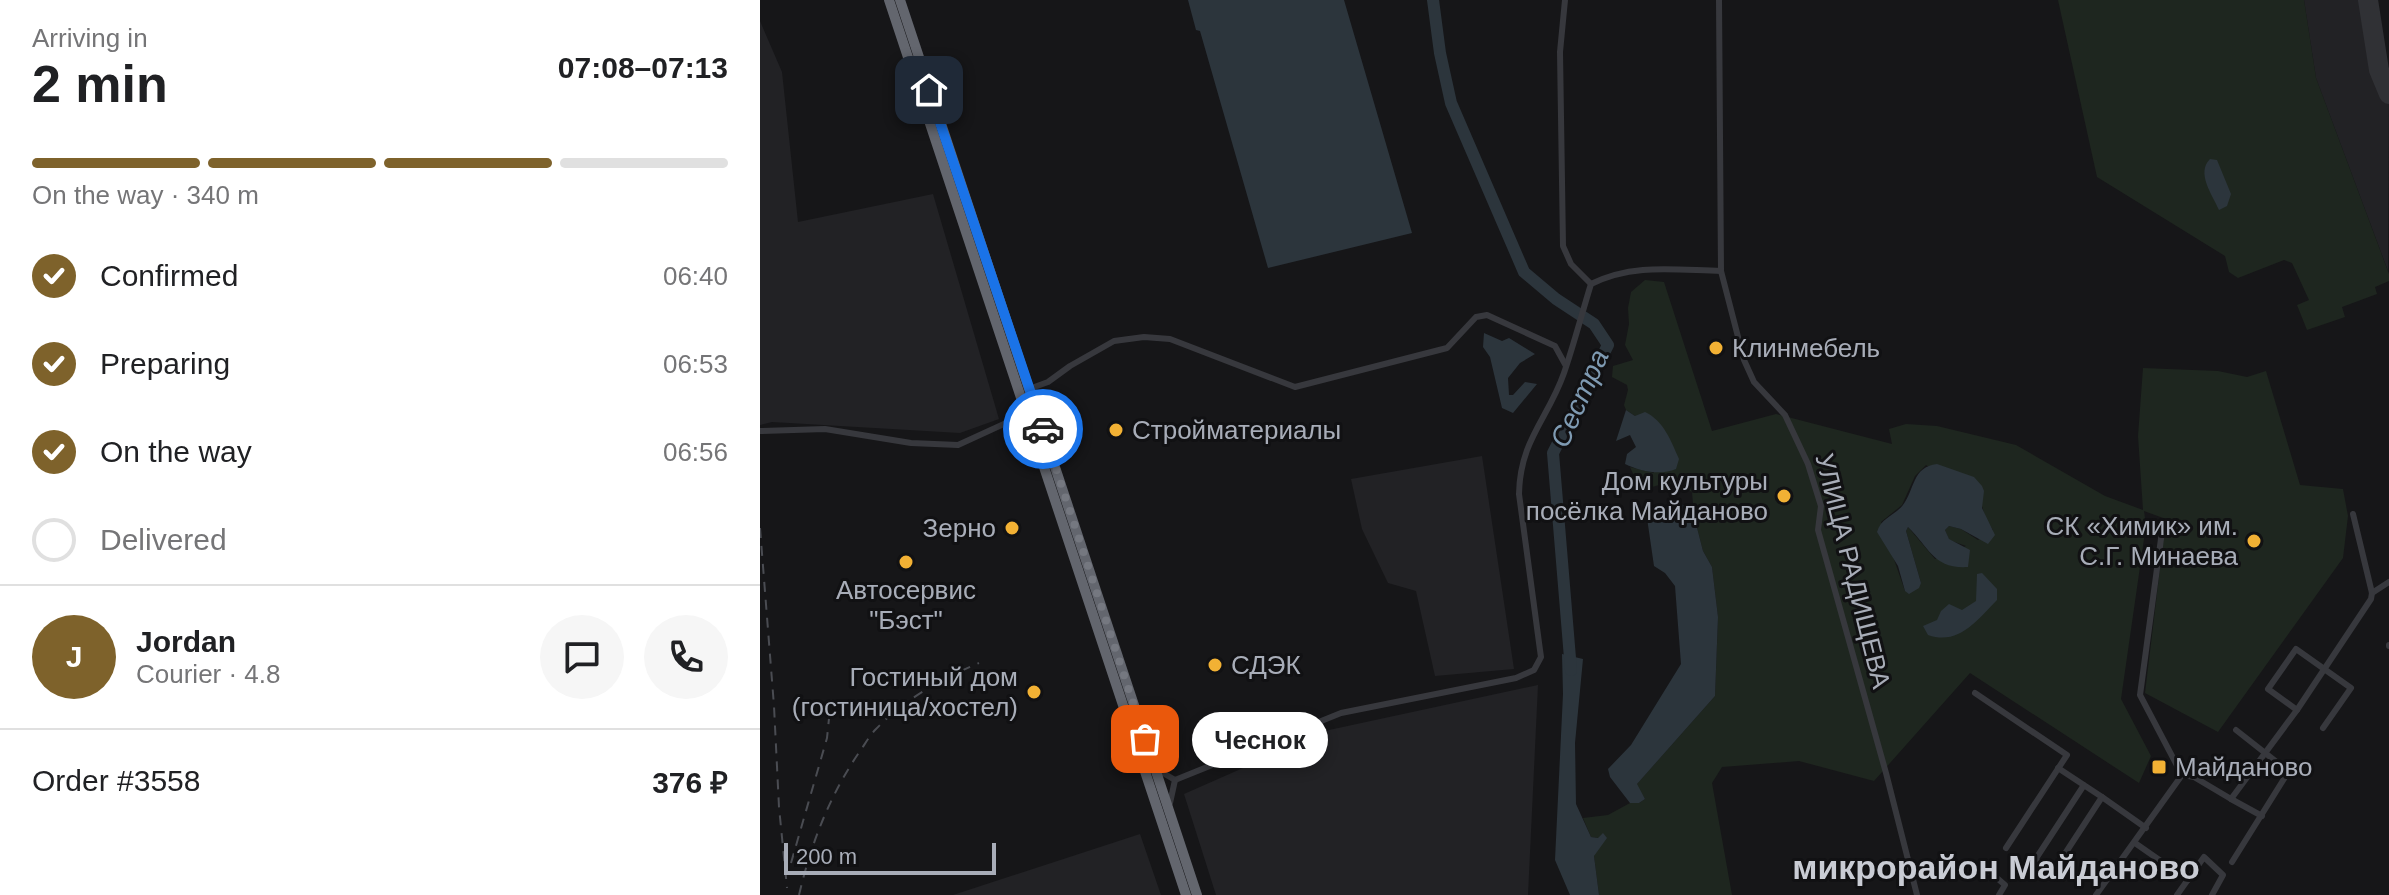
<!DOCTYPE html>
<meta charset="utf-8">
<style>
body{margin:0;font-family:Helvetica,sans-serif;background:#f6f6f6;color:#202124;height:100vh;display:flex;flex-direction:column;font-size:30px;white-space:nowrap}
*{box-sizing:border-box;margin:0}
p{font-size:26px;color:#757577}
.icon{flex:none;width:44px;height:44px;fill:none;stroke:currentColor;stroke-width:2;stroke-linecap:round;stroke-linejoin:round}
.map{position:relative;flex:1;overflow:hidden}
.panel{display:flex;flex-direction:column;background:#fff;width:760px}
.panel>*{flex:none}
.scale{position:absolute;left:24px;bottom:20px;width:212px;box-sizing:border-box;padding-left:8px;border:4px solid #a8adb8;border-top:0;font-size:22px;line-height:28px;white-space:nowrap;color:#a8adb8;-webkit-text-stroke:6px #111113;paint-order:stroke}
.pin{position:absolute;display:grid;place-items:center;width:68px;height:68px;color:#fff;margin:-34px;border-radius:16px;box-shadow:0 4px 12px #0006}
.courier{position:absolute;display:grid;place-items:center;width:80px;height:80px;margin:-40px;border:6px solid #1a73e8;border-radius:50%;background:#fff;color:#222;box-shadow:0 2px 10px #0007}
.bubble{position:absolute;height:56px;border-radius:28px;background:#fff;box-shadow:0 4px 12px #0003;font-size:26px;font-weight:600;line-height:56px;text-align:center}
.head em{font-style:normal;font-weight:600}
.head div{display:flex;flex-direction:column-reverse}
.head{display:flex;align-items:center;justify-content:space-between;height:136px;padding:0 32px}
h1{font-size:52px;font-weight:600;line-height:60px}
.bar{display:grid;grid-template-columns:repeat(4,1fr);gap:12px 8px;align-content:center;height:96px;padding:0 32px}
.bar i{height:10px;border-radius:6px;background:#e0e0e0}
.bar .active{background:#7e622b}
.bar p{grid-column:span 4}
.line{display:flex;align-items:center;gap:20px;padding:0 32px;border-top:2px solid #e0e0e0}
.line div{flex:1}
.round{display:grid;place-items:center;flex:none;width:84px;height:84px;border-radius:42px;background:#f6f6f6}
ol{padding:0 32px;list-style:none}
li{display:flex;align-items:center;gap:24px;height:88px}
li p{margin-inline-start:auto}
li .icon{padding:8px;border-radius:50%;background:#7e622b;color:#fff;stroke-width:4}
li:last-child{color:#757577}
li i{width:44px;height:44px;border:4px solid #e0e0e0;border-radius:50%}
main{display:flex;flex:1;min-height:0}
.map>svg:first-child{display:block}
.built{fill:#222225}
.green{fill:#1e261f;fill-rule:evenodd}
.water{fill:#2c353c}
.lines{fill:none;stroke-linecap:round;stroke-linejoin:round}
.river{stroke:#2c353c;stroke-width:12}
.taxiway{stroke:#303135;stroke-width:20}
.street{stroke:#37383d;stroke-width:6}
.highway{stroke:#63666e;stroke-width:10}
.rail{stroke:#4a4c52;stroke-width:2;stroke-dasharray:10 8;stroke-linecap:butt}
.done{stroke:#757880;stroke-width:8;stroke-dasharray:0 14.4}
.route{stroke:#1a73e8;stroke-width:10}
.poi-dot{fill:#f2b134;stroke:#111113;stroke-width:3}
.labels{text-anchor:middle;stroke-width:6;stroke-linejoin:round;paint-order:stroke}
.poi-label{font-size:26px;fill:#a8adb8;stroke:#111113;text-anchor:start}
.street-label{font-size:26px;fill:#a8adb8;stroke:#111113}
.water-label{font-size:28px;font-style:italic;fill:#7f9bb3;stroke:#111113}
.district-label{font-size:34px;font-weight:bold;fill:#c9ccd4;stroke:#111113}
</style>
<main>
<section class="panel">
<div class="head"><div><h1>2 min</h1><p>Arriving in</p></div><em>07:08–07:13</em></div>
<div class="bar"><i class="active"></i><i class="active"></i><i class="active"></i><i></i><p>On the way · 340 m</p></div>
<ol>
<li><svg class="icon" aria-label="check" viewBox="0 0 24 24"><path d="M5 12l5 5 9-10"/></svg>Confirmed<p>06:40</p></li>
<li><svg class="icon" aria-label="check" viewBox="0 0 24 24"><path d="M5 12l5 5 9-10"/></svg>Preparing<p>06:53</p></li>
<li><svg class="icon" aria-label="check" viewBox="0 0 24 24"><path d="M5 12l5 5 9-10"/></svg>On the way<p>06:56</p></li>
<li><i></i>Delivered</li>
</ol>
<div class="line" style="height:144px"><b class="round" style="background:#7e622b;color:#fff">J</b><div><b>Jordan</b><p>Courier · 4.8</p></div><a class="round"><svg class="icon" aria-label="chat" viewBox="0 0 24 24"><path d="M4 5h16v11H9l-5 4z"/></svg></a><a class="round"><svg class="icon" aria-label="phone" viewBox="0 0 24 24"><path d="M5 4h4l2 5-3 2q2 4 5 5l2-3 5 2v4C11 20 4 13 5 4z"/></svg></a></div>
<div class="line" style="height:104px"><div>Order #3558</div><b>376 ₽</b></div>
</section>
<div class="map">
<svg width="1629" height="895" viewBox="0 0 1629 895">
<rect width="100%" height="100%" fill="#161618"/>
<!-- built -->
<g class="built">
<path d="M1544,0h64l11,70 10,24 -1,177 -72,-193z"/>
<path d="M0,21l22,51 16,150 135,-28 66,225 -39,14 -188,-11 -12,3z"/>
<path d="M722,456l32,213 -79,7 -19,-85 -28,-8 -26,-54 -11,-50z"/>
<path d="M778,685l-10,210h-312l-32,-101 145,-64z"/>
<path d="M380,834l21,61h-208z"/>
</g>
<!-- green -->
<g class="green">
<path d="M1298,0h246l12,78 73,196v7l-14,6 2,7 -35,13 3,10 -38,13 -10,-25 12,-5 -17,-37 -8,-3 -46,18 -9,-6 -4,-16 -128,-79z"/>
<path d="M885,280l19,2 48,149 64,-17 116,30 -3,-15 17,-5 31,2 79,19 89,51 38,14 -5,-74 5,-68 75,3 29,6 19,-6 34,114 43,4 5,27 -5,42 -125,174 -73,-39 21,-174 -22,-8 2,14 -25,174 30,57 -12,27 -169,-110 -96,108 -75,-20 -77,6 -10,16 20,112h-133l-5,-39 4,-18 -7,-1 -8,-19 25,-3 22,-12h9l6,-4 -9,-14 79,-89 3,-79 -6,-50 -9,-16 -9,-35 -2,-24c-15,-9 -31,-11 -46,-2l-6,-1 -10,-22 24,6 -19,-57 -9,-6 -2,-5 4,-15 -1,-5 -15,-8 1,-11 20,-6 -8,-15 4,-21 -1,-16 3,-16zM1166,465l55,38 5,16 7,11 -15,10 -17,-11 -12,-3 -4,4 4,10 17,6 -31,13 -27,-32 -2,4 15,52 -16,8 -24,-69 21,-17 13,-29z"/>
</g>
<!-- water -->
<g class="water">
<path d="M428,0h156l68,233 -144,35 -68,-237 -4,-1z"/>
<path d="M1450,159l7,1 14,34 -4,12 -8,4c-7,-16 -23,-37 -9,-51z"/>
<path d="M724,333l18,8 7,-3 26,16 -15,9 -12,15 1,17h4l12,-13 12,2 -24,29 -11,-5 -12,-51 -7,-10z"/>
<path d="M866,410l9,6 10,-4c19,9 26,29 34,47l-3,10c-16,7 -36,2 -51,-5l2,-10 9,-7 -6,-12 -14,6z"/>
<path d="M1177,464l37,13 8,9 2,5 -2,17 13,27 -7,9 -27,-15 -12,-3 -4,4 4,9 21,11 -2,17c-35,2 -38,-19 -60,-40l-2,4 15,52 -2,5 -10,6 -4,-3 -7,-25 -21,-34c4,-14 17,-16 26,-27 12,-16 9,-38 34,-41z"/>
<path d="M913,503l16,3 5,10 9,35 9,16 6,50 -3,79 -78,88 8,15 -6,4h-9l-20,-26 -2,-8 23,-24 50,-81 -6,-78 -10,-13 -11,-7 -7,-48 8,-8z"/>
<path d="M1222,573l15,16v11c-20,20 -38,46 -69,35l-5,-9 14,-6 4,-9 8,-7 13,6 14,-9 1,-27z"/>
<path d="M802,654l21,5 -8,84 1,61 15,33 7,1 5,-5 4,5 -13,18 5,39h-29l-15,-35 8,-166z"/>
</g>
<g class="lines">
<!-- river -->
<path class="river" d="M673,0l7,53 11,50 73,169 32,27 38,25 14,21 -55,108 18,217"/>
<!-- taxiway -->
<path class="taxiway" d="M1608,0l11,70 10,24"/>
<!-- street -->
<g class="street">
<path d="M805,0l-5,52 3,194 8,18 20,20"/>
<path d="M961,271l23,89 10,22 31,33 23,49 13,42 -3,24 68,243 31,122"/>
<path d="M269,389l19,-7 22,-16 44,-25 30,-4 26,2 125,48 152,-39 29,-31 11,-2 68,31 11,20"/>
<path d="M0,431l65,-2 86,14 47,2 70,-32"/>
<path d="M1403,524l-23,171 42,80"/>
<path d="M1612,593l17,-11"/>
<path d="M1629,645v1"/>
<path d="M1215,693l92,62 -61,93"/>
<path d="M1537,710l-29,-21 28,-40 55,39 -28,40"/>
<path d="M1298,768l44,29 -49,75 -18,-12 49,-75"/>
<path d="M398,770l17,10 166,-67 175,-35 18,-8 7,-13 -1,-7 -21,-156c1,-54 29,-75 45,-121 10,-29 18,-60 27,-89 42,-21 84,-14 130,-13l-2,-271"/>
<path d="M1422,775l12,2 37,22 66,-89 74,-111 1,-6 -19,-79"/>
<path d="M1342,797l44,31"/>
<path d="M1471,799l31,17"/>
<path d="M410,803l5,-23"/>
<path d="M1375,843l53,37"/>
<path d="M1472,862l55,-88 -4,-7 -47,-37"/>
<path d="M1230,872l15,13 -6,10"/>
<path d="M1336,895l86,-120"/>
<path d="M1417,895l27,-38 19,18 -11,20"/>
</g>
<!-- highway -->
<g class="highway">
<path d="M129,0l297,895"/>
<path d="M140,0l297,895"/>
</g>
<!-- rail -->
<g class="rail">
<path d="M0,528l14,178 5,101 8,81"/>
<path d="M31,863l36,-125 4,-39"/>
<path d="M39,895c12,-51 30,-98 59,-141 6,-8 11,-18 18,-25 29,-30 65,-50 103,-66"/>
</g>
</g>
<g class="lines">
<!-- done -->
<path class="done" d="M283,429l102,310"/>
<!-- route -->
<path class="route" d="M169,90l114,339"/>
</g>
<!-- markers -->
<g class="poi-dot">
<circle cx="956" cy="348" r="8"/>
<circle cx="356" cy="430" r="8"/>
<circle cx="1024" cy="496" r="8"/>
<circle cx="252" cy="528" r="8"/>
<circle cx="1494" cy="541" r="8"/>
<circle cx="146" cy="562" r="8"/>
<circle cx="455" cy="665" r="8"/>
<circle cx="274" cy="692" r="8"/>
<rect x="1391" y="759" width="16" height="16" rx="4"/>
</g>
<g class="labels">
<!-- poi labels -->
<g class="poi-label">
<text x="972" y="357">Клинмебель</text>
<text x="372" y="439">Стройматериалы</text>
<text x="1008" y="490" text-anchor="end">Дом культуры<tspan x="1008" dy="30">посёлка Майданово</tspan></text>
<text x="1478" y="535" text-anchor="end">СК «Химик» им.<tspan x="1478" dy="30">С.Г. Минаева</tspan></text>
<text x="236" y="537" text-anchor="end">Зерно</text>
<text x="146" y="599" text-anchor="middle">Автосервис<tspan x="146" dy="30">"Бэст"</tspan></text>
<text x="471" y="674">СДЭК</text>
<text x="258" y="686" text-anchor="end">Гостиный дом<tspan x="258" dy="30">(гостиница/хостел)</tspan></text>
<text x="1415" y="776">Майданово</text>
</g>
<!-- street labels -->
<g class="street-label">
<text transform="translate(1093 571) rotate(76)" y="9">УЛИЦА РАДИЩЕВА</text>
</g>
<!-- water labels -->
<g class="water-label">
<text transform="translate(819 398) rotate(-66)" y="10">Сестра</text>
</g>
<!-- district labels -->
<g class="district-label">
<text x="1236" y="879">микрорайон Майданово</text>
</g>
</g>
</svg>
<div class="scale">200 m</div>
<div class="pin" style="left:385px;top:739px;background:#ea580c"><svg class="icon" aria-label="bag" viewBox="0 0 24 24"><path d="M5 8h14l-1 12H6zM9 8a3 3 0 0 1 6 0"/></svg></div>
<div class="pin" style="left:169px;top:90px;background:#1f2937"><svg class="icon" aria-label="home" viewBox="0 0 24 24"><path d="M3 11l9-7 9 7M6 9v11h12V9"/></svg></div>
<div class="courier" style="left:283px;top:429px"><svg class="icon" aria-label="car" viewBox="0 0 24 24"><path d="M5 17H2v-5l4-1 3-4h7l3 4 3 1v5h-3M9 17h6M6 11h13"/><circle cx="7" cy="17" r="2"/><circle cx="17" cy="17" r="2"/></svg></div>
<div class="bubble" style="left:432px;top:712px;width:136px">Чеснок</div>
</div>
</main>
